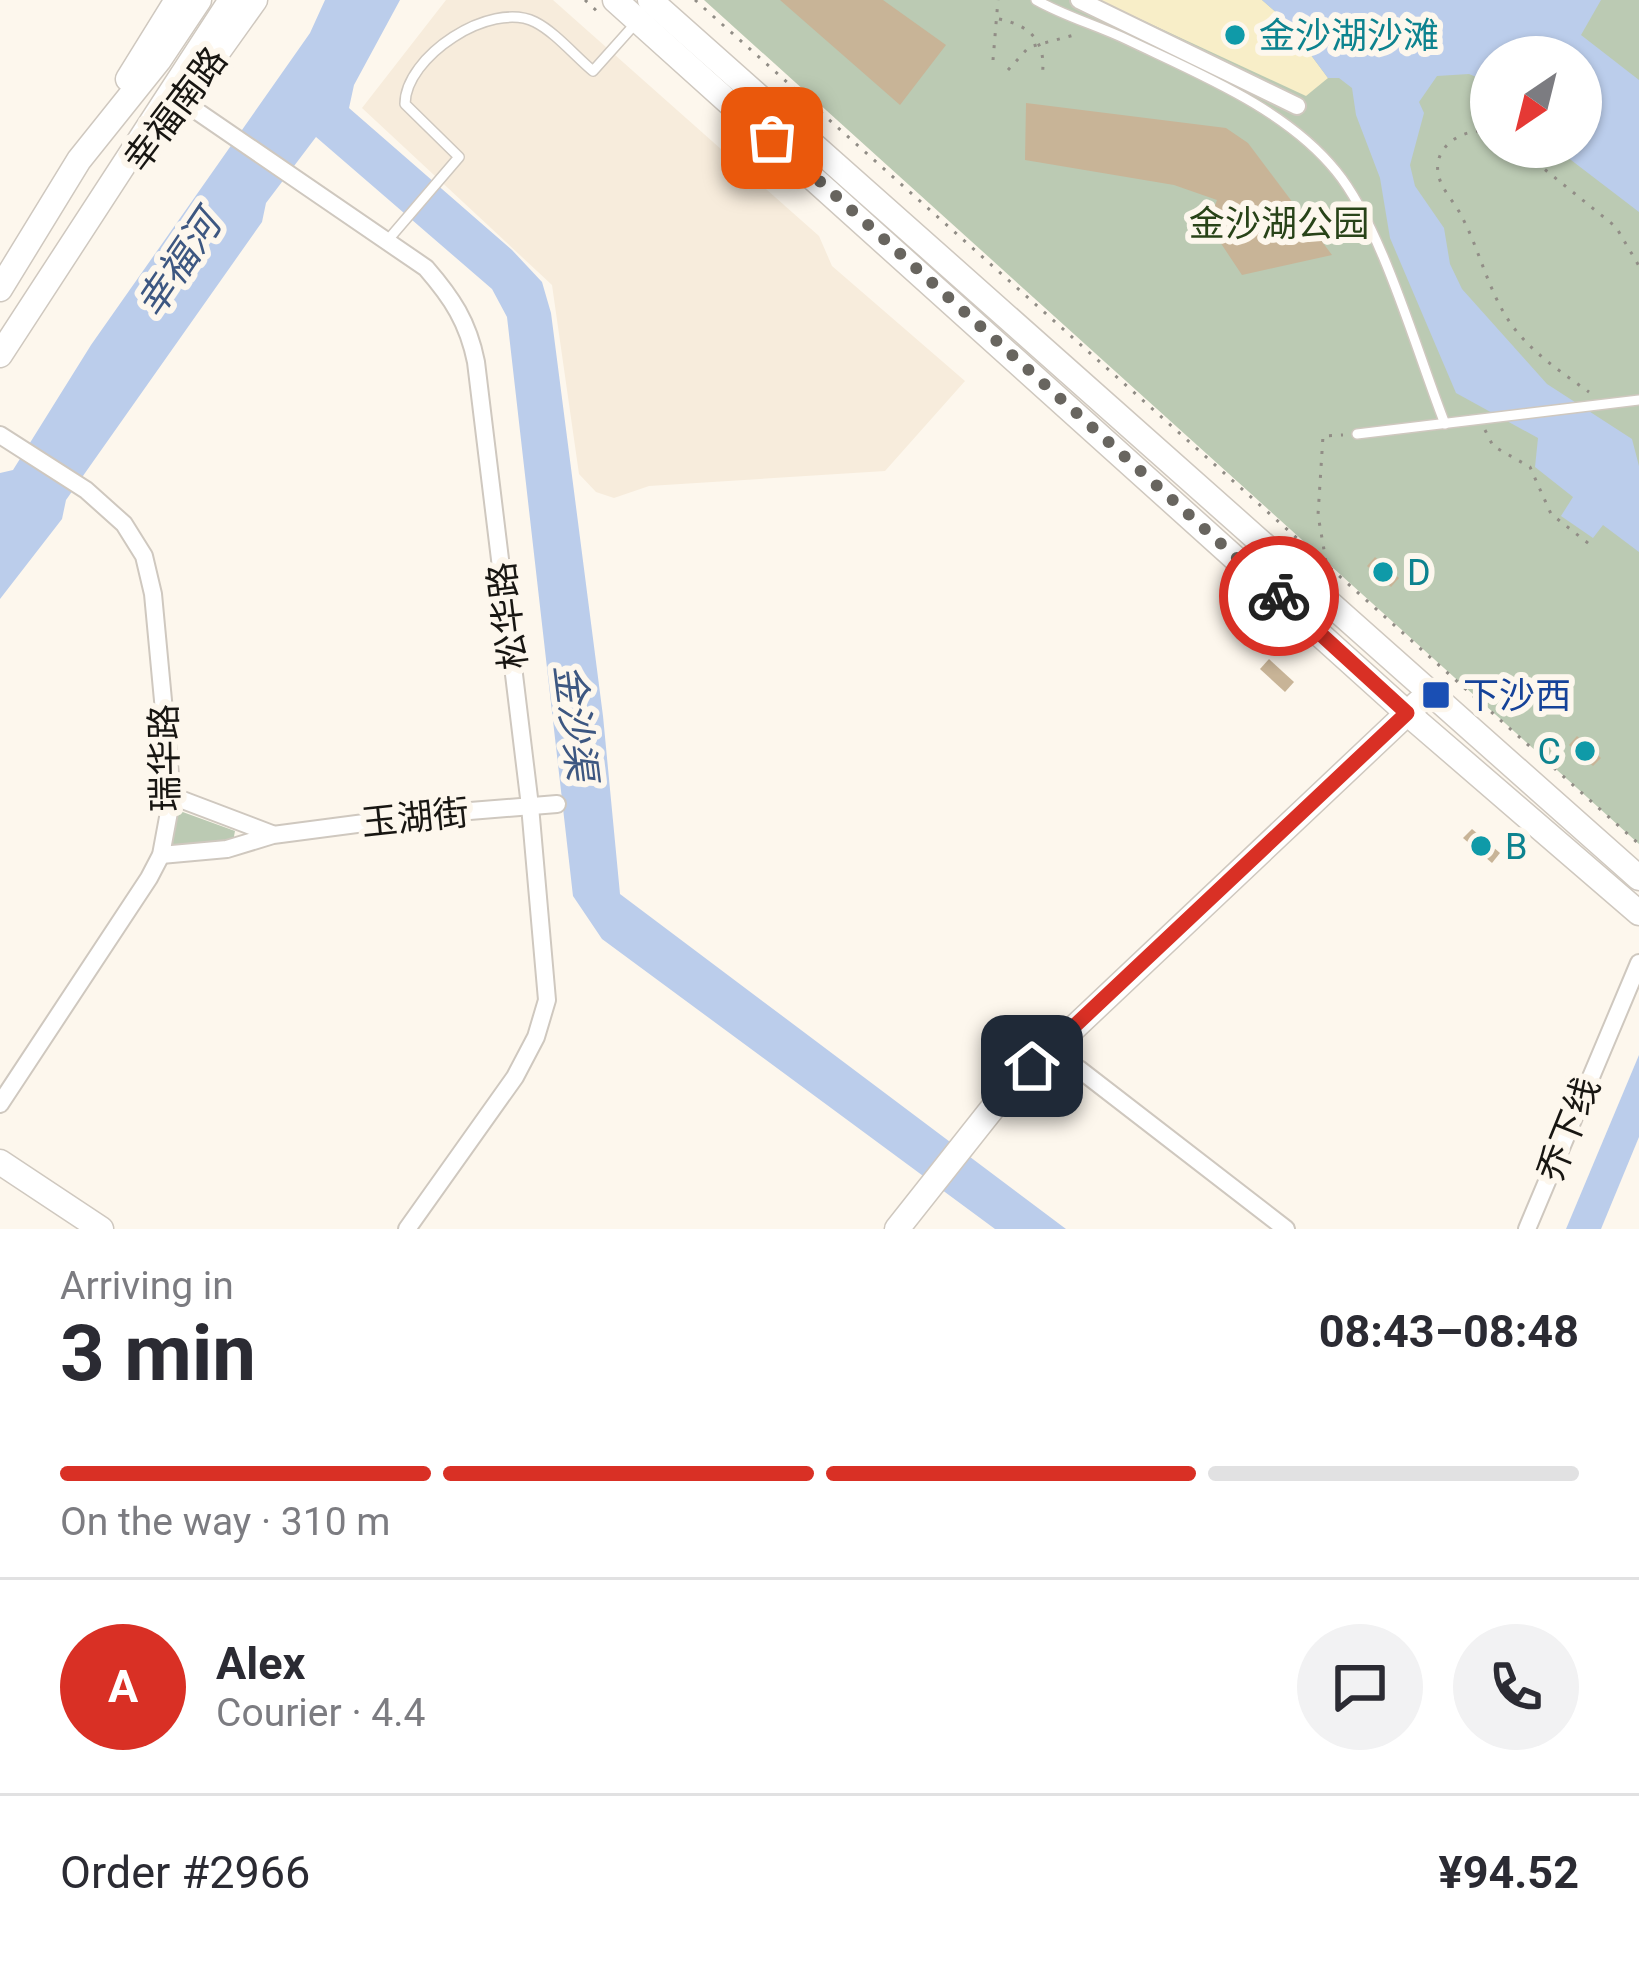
<!DOCTYPE html>
<meta charset="utf-8">
<style>
body{margin:0;font-family:Roboto,"Noto Sans SC",sans-serif;background:#f2f2f3;color:#2b2b33;height:100vh;display:flex;flex-direction:column;font-size:45px;white-space:nowrap}
*{box-sizing:border-box;margin:0}
p{font-size:39px;color:#7c7c81}
.icon{flex:none;width:66px;height:66px;fill:none;stroke:currentColor;stroke-width:2;stroke-linecap:round;stroke-linejoin:round}
.map{position:relative;height:1229px;overflow:hidden}
.drawer{display:flex;flex-direction:column;background:#fff;flex:1}
.drawer>*{flex:none}
.needle{width:78px;rotate:215deg}
.controls{position:absolute;left:1470px;top:36px;display:grid;gap:24px}
.controls a{display:grid;place-items:center;width:132px;height:132px;border-radius:50%;background:#fff;box-shadow:0 3px 9px #0004;font-size:60px}
.pin{position:absolute;display:grid;place-items:center;width:102px;height:102px;color:#fff;margin:-51px;border-radius:24px;box-shadow:0 6px 18px #0006}
.courier{position:absolute;display:grid;place-items:center;width:120px;height:120px;margin:-60px;border:9px solid #d93025;border-radius:50%;background:#fff;color:#222;box-shadow:0 3px 15px #0007}
.head em{font-style:normal;font-weight:700}
.head div{display:flex;flex-direction:column-reverse}
.head{display:flex;align-items:center;justify-content:space-between;height:204px;padding:0 60px}
h1{font-size:78px;font-weight:700;line-height:90px}
.bar{display:grid;grid-template-columns:repeat(4,1fr);gap:18px 12px;align-content:center;height:144px;padding:0 60px}
.bar i{height:15px;border-radius:9px;background:#e1e1e2}
.bar .current{background:#d93025}
.bar p{grid-column:span 4}
.line{display:flex;align-items:center;gap:30px;padding:0 60px;border-top:3px solid #e1e1e2}
.line div{flex:1}
.round{display:grid;place-items:center;flex:none;width:126px;height:126px;border-radius:63px;background:#f2f2f3}
.map>svg:first-child{display:block}
.built{fill:#f7ecdc}
.green{fill:#bbcab3;fill-rule:evenodd}
.sand{fill:#f8eec8}
.water{fill:#bbcdeb}
.building{fill:#c8b497}
.lines{fill:none;stroke-linecap:round;stroke-linejoin:round}
.lane-casing{stroke:#cfc8bf;stroke-width:12}
.street-casing{stroke:#cfc8bf;stroke-width:20}
.secondary-casing{stroke:#cfc8bf;stroke-width:27}
.path{stroke:#918d86;stroke-width:3;stroke-dasharray:3 9;stroke-linecap:butt}
.lane{stroke:#fff;stroke-width:9}
.street{stroke:#fff;stroke-width:16}
.secondary{stroke:#fff;stroke-width:24}
.done{stroke:#68655f;stroke-width:12;stroke-dasharray:0 21.6}
.route{stroke:#d93025;stroke-width:15}
.culture-dot{fill:#0f9aa8;stroke:#fdf7ed;stroke-width:4.5}
.transit-dot{fill:#1a4fb4;stroke:#fdf7ed;stroke-width:4.5}
.labels{text-anchor:middle;stroke-width:12;stroke-linejoin:round;paint-order:stroke}
.culture-label{font-size:36px;fill:#0d838f;stroke:#fdf7ed;text-anchor:start}
.street-label{font-size:36px;fill:#181612;stroke:#fdf7ed}
.park-label{font-size:36px;fill:#284318;stroke:#fdf7ed}
.transit-label{font-size:36px;fill:#164399;stroke:#fdf7ed;text-anchor:start}
.water-label{font-size:39px;font-style:italic;fill:#3d5781;stroke:#fdf7ed}
</style>
<div class="map">
<svg width="1639" height="1229" viewBox="0 0 1639 1229">
<rect width="100%" height="100%" fill="#fdf7ed"/>
<!-- built -->
<path class="built" d="M446,0h107l266,236 13,30 133,115 -80,90 -236,15 -35,12 -18,-6 -17,-18 -27,-189 -190,-177z"/>
<!-- green -->
<g class="green">
<path d="M704,0h935v844zM1491,57h90v90h-90z"/>
<path d="M180,811l55,20 -2,11 -56,5 -6,-5 2,-19z"/>
</g>
<!-- sand -->
<path class="sand" d="M1099,0h163l23,20 43,58 -22,18z"/>
<!-- water -->
<g class="water">
<path d="M325,0h75l-46,85 -5,23 163,142 30,32 9,31 52,403 17,178 446,335h-71l-393,-290 -29,-43 -66,-579 -15,-28 -176,-152 -50,66 -4,19 -196,278 -4,19 -62,80v-126l13,-3 78,-125 219,-312z"/>
<path d="M1262,0h339l-20,35 58,45v132l-85,-65h27v-90h-90v26l-22,-9 -32,2 -18,26 5,11 -14,52 5,21 29,42 6,36 12,25 85,95 85,55 7,27v86l-36,-27 -10,13 -32,-22 12,-19 -38,-30 3,-29 -82,-45 -66,-155 -10,-60 -24,-63 -4,-27 -13,-10h-11l-43,-58z"/>
<path d="M1639,1055v82l-38,92h-35z"/>
</g>
<!-- building -->
<g class="building">
<path d="M780,0h103l63,45 -46,60z"/>
<path d="M1026,103l200,25 22,15 84,112 -90,20 -34,-51 9,-24 -43,-15 -149,-25z"/>
<path d="M1375,557l24,21 -8,9 -24,-21z"/>
<path d="M1269,659l25,23 -9,10 -25,-23z"/>
<path d="M1577,736l24,22 -8,8 -24,-21z"/>
<path d="M1472,829l28,24 -8,10 -29,-25z"/>
</g>
<g class="lines">
<!-- lane casing -->
<g class="lane-casing">
<g id="lane">
<path d="M1036,0c30,17 61,25 92,40 71,34 158,69 208,131 46,56 81,182 109,253"/>
<path d="M387,241l72,-84 -54,-53c0,-47 85,-104 130,-82 20,10 40,34 58,49l42,-47"/>
<path d="M1357,434l282,-34"/>
</g>
</g>
<!-- street casing -->
<g class="street-casing">
<g id="street">
<path d="M1079,0l218,106"/>
<path d="M185,103l241,165c26,30 42,54 50,94l54,444 17,194 -11,37 -21,40 -108,152"/>
<path d="M0,435l86,55 38,34 20,32 9,38 19,202 -11,59 -12,23 -149,226"/>
<path d="M172,796l100,38"/>
<path d="M161,855l66,-6 46,-14 160,-21 124,-10"/>
<path d="M1079,1069l207,160"/>
<path d="M1527,1229l112,-266"/>
</g>
</g>
<!-- secondary casing -->
<g class="secondary-casing">
<g id="secondary">
<path d="M615,0l792,713 232,200"/>
<path d="M650,0l989,878"/>
<path d="M128,79l49,-79"/>
<path d="M165,126l90,-126"/>
<path d="M0,289l79,-129 80,-100 40,-60"/>
<path d="M0,355l231,-355"/>
<path d="M0,1162l101,67"/>
<path d="M897,1229l106,-134 415,-392"/>
</g>
</g>
<!-- path -->
<g class="path">
<path d="M585,0l16,15"/>
<path d="M695,0l944,844"/>
<path d="M999,19c33,7 48,24 43,58"/>
<path d="M993,60l5,-60"/>
<path d="M1008,70l21,-23 49,-13"/>
<path d="M1491,132c-25,-6 -61,14 -52,45 3,13 17,27 23,40 20,38 28,83 56,116 20,24 46,41 71,59"/>
<path d="M1517,147l99,80 23,39"/>
<path d="M1485,430l8,16 37,21 21,47 42,33"/>
<path d="M1328,573l-10,-58 5,-79 20,-1"/>
</g>
<!-- lane -->
<use href="#lane" class="lane"/>
<!-- street -->
<use href="#street" class="street"/>
<!-- secondary -->
<use href="#secondary" class="secondary"/>
</g>
<g class="lines">
<!-- done -->
<path class="done" d="M772,138l507,458"/>
<!-- route -->
<path class="route" d="M1032,1066l375,-353 -128,-117"/>
</g>
<!-- markers -->
<g class="culture-dot">
<circle cx="1235" cy="35" r="12"/>
<circle cx="1383" cy="572" r="12"/>
<circle cx="1585" cy="751" r="12"/>
<circle cx="1481" cy="846" r="12"/>
</g>
<rect class="transit-dot" x="1421" y="680" width="30" height="30" rx="6"/>
<g class="labels">
<!-- culture labels -->
<g class="culture-label">
<text x="1259" y="48">金沙湖沙滩</text>
<text x="1407" y="585">D</text>
<text x="1561" y="764" text-anchor="end">C</text>
<text x="1505" y="859">B</text>
</g>
<!-- street labels -->
<g class="street-label">
<text transform="translate(175 109) rotate(-53)" y="13">幸福南路</text>
<text transform="translate(507 616) rotate(-97)" y="13">松华路</text>
<text transform="translate(164 758) rotate(-91)" y="13">瑞华路</text>
<text transform="translate(415 817) rotate(-6)" y="13">玉湖街</text>
<text transform="translate(1568 1129) rotate(-68)" y="13">乔下线</text>
</g>
<!-- park labels -->
<g class="park-label">
<text x="1279" y="236">金沙湖公园</text>
</g>
<!-- transit labels -->
<g class="transit-label">
<text x="1463" y="708">下沙西</text>
</g>
<!-- water labels -->
<g class="water-label">
<text transform="translate(178 264) rotate(-56)" y="14">幸福河</text>
<text transform="translate(576 722) rotate(83)" y="14">金沙渠</text>
</g>
</g>
</svg>
<div class="controls">
<a><svg class="needle" viewBox="-14 -14 28 28"><path d="M0-13l5 13h-10z" fill="#e53935"/><path d="M0 13l5-13h-10z" fill="#7c7c81"/></svg></a>
</div>
<div class="pin" style="left:772px;top:138px;background:#ea580c"><svg class="icon" aria-label="bag" viewBox="0 0 24 24"><path d="M5 8h14l-1 12H6zM9 8a3 3 0 0 1 6 0"/></svg></div>
<div class="pin" style="left:1032px;top:1066px;background:#1f2937"><svg class="icon" aria-label="home" viewBox="0 0 24 24"><path d="M3 11l9-7 9 7M6 9v11h12V9"/></svg></div>
<div class="courier" style="left:1279px;top:596px"><svg class="icon" aria-label="bike" viewBox="0 0 24 24"><circle cx="6" cy="16" r="4"/><circle cx="18" cy="16" r="4"/><path d="M6 16l4-8h5l3 8M10 8l3 8H6M13 5h3"/></svg></div>
</div>
<section class="drawer">
<div class="head"><div><h1>3 min</h1><p>Arriving in</p></div><em>08:43–08:48</em></div>
<div class="bar"><i class="current"></i><i class="current"></i><i class="current"></i><i></i><p>On the way · 310 m</p></div>
<div class="line" style="height:216px"><b class="round" style="background:#d93025;color:#fff">A</b><div><b>Alex</b><p>Courier · 4.4</p></div><a class="round"><svg class="icon" aria-label="chat" viewBox="0 0 24 24"><path d="M4 5h16v11H9l-5 4z"/></svg></a><a class="round"><svg class="icon" aria-label="phone" viewBox="0 0 24 24"><path d="M5 4h4l2 5-3 2q2 4 5 5l2-3 5 2v4C11 20 4 13 5 4z"/></svg></a></div>
<div class="line" style="height:156px"><div>Order #2966</div><b>¥94.52</b></div>
</section>
